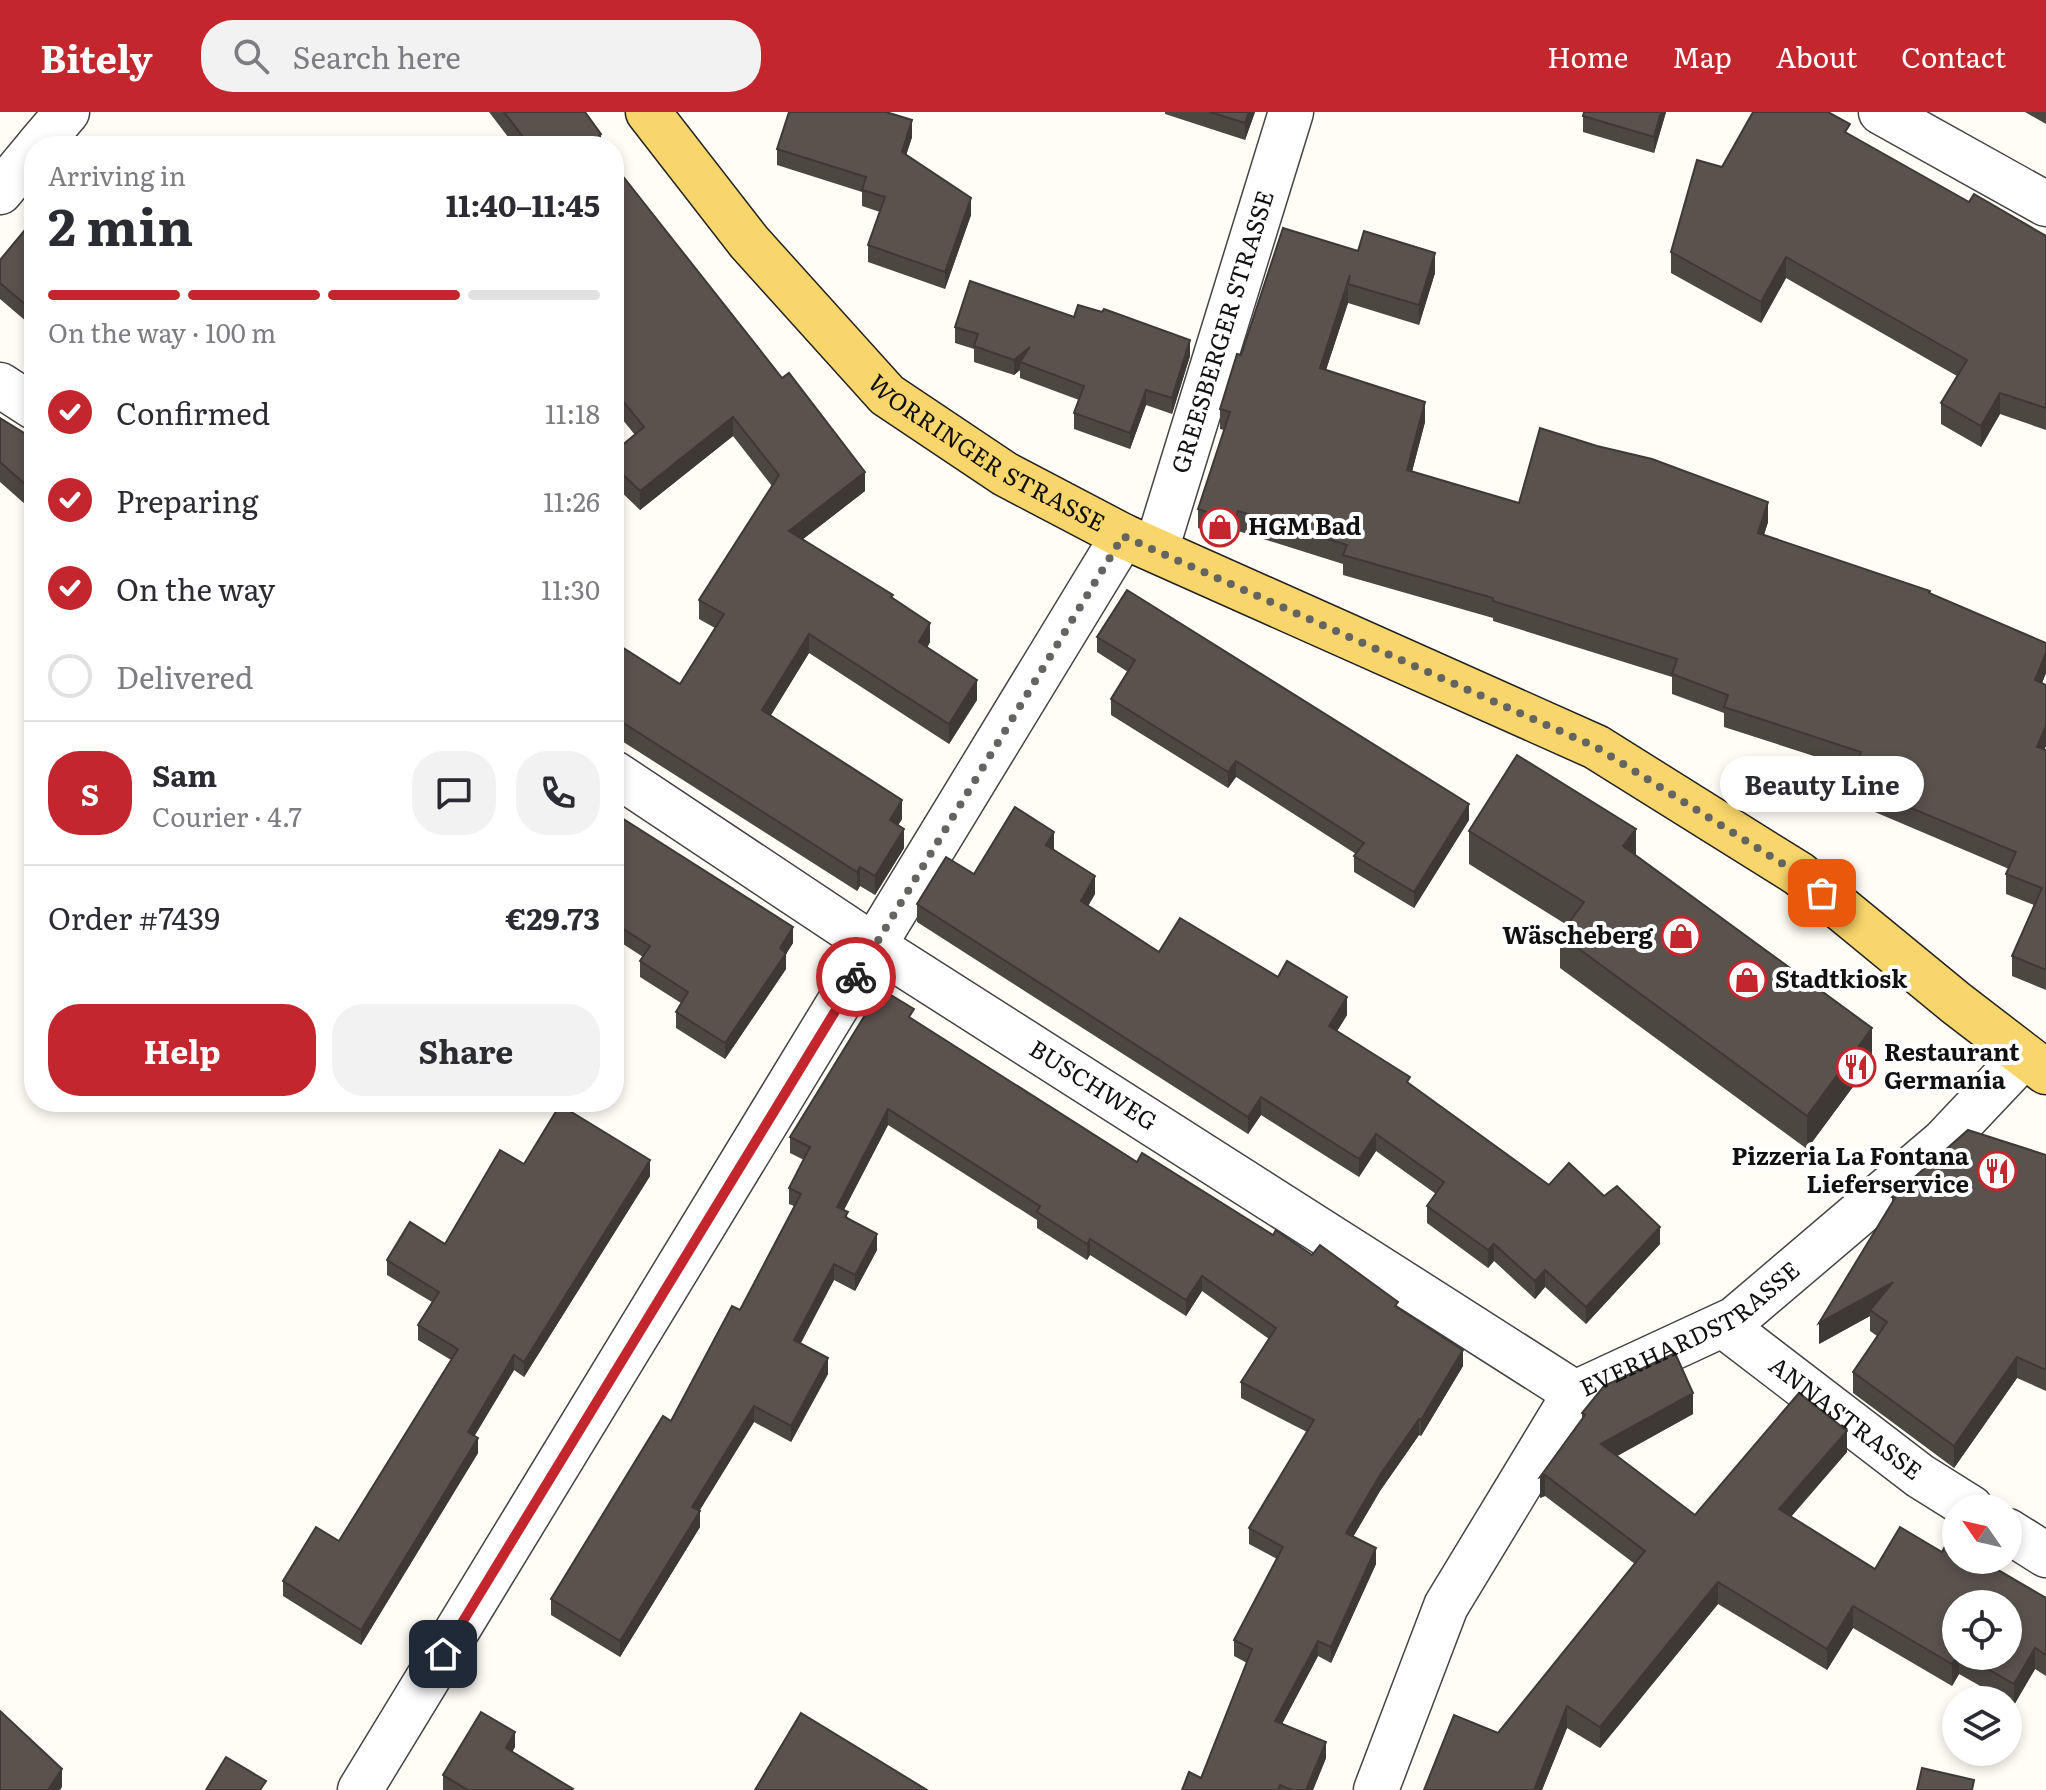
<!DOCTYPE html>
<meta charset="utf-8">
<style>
body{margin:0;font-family:Literata,serif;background:#f2f2f3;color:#2b2b33;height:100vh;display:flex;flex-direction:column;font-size:30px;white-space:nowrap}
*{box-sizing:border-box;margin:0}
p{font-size:26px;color:#7c7c81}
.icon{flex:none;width:44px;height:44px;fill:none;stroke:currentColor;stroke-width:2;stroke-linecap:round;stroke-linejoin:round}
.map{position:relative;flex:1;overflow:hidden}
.side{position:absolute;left:24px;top:24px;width:600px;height:976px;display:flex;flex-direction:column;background:#fff;border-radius:32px;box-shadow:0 4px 12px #0003}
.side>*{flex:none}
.needle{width:52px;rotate:304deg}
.tools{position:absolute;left:1942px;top:1382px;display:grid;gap:16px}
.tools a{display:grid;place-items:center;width:80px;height:80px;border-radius:50%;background:#fff;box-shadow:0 4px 12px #0003;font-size:40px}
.pin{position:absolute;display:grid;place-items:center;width:68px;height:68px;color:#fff;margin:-34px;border-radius:16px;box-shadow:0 4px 12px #0006}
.courier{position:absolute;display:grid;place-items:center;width:80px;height:80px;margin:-40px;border:6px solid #c4262e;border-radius:50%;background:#fff;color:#222;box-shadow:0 2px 10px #0007}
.bubble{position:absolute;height:56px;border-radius:28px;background:#fff;box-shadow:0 4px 12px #0003;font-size:26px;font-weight:700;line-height:56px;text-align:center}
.headline em{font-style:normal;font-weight:700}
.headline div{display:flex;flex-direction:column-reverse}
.headline{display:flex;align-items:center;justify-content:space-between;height:136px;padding:0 24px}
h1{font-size:52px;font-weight:700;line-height:60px}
.bar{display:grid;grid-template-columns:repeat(4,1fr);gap:12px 8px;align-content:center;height:96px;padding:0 24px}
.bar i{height:10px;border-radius:6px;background:#e1e1e2}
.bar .active{background:#c4262e}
.bar p{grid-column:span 4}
.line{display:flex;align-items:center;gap:20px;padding:0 24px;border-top:2px solid #e1e1e2}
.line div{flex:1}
.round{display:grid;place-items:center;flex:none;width:84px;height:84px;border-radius:32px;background:#f2f2f3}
ol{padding:0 24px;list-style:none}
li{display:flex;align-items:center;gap:24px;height:88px}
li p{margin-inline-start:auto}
li .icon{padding:8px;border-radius:50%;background:#c4262e;color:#fff;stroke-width:4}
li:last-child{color:#7c7c81}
li i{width:44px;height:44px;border:4px solid #e1e1e2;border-radius:50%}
.button{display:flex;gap:16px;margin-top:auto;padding:16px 24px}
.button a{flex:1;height:92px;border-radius:32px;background:#c4262e;color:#fff;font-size:32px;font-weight:700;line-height:92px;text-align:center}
.button a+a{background:#f2f2f3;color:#2b2b33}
header{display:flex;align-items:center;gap:48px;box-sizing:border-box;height:112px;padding:0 40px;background:#c4262e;color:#fff}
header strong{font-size:38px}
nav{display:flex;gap:44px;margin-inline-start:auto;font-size:28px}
.search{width:560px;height:72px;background:#f2f2f3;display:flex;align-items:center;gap:20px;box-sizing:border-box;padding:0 28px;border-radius:32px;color:#7c7c81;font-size:30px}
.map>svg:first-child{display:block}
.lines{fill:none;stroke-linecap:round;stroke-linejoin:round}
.minor-casing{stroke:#444;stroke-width:47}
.major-casing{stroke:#222;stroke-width:47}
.minor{stroke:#fff;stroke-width:44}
.major{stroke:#f9d66b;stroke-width:44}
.wall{fill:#4d4742;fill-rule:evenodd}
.shaded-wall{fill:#3f3936}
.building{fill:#5a524d;stroke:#3f3936;stroke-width:2}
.done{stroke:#646461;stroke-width:8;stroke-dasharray:0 14.4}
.route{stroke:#c4262e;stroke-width:10}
.labels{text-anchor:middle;stroke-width:8;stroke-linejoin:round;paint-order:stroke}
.street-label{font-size:24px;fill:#111;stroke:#fff}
.poi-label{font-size:24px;font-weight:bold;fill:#111;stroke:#fff;text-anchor:start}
</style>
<header>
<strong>Bitely</strong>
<div class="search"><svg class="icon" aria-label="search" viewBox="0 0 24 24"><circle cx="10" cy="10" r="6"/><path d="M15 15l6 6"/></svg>Search here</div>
<nav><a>Home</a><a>Map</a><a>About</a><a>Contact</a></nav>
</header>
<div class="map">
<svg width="2046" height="1678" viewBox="0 0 2046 1678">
<rect width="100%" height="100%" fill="#fffdf5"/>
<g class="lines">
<!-- minor casing -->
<g class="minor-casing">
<g id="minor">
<path d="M1881,0l165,92"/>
<path d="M38,34l29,-34"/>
<path d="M0,80l34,-41"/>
<path d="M0,273l34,22"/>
<path id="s1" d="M1156,438l135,-438"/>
<path id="s2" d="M614,661l260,173 701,447"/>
<path id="s3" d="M1723,1213l197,151 51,32"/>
<path d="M2008,1419l38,24"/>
<path d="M360,1678l763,-1254"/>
<path id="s4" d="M1376,1678l70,-184 129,-213 160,-74 208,-177 81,-86"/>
</g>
</g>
<!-- major casing -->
<g class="major-casing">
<g id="major">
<path id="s5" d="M648,0l101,130 138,153 118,79 118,62 473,211 203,127 157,129 90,69"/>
</g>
</g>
<!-- minor -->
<use href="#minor" class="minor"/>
<!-- major -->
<use href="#major" class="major"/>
</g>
<!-- wall -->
<g class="wall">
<path d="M489,0h96l16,34h-86z"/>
<path d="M1165,0h90l-10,28 -80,-26z"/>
<path d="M1666,0l-12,41 -71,-21v-16z"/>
<path d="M2025,0h21v12z"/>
<path d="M1850,23l119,67 77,34v194l-46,-16 -19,33 -40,-23v-21l16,-27 -171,-98 -25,45 -90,-50v-21l51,-85z"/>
<path d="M912,25l-6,18 65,60 -26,74 -77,-27v-17l12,-33 -18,-6v-14l-85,-27v-16z"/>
<path d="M614,53l251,326 -62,48 90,59 37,44 -3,6 50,52 -28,44 -140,-91 -39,63 132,103 -4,6 6,23 -29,47 -15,-9 -3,5 -243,-155v-94l66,42 35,-56 -16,-9v-19l73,-114 -39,-50 -93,74 -26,-25v-33l21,-17 -21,-26z"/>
<path d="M34,107v109l-34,-29v-39z"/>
<path d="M1358,139l77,22 -16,52 -71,-22 -22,67 99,52 -13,50 107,31 249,19 -4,13 166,59 116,49v30l-4,10 4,2v61l-2,4h2v240l-34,-14v-20l22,-51 -28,-11v-20l3,-5 -160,-68v-19l5,-13 -130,-42v-14l-52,-19v-17l-179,-56v-3l-150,-43v-11l-105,-33 -3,10 -37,-13v-19l26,-79 -4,-1v-20l21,-54z"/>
<path d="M1074,205l116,39 -18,58 -26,-9 -16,44 -56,-20v-16l5,-13 -59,-22v-8l-6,5 -40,-13v-13l-19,-6v-16z"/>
<path d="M0,306l34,21v73l-34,-30z"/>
<path d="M34,416v33l-6,-4v-20z"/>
<path d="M1097,525l372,183 -55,88 -60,-36v-16l2,-2 -120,-77 -8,11 -117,-73v-16l17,-27 -31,-20z"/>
<path d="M614,701l179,130 -7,11v15l-61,90 -49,-31v-16l5,-9 -41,-26v-16l3,-4 -29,-19z"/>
<path d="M1469,719l167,24 236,206 -65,88 -247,-181v-33l7,-10 -98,-61z"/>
<path d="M1054,737v1l41,44 -7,12 71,46 119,25 69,38 -10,16 212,154 55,11 56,48 -74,80 -41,-37 -10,12 -41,-38 -6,7 -61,-45v-17l9,-12 -60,-43 -17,26 -98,-62 -13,19 -331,-212v-18l57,-30z"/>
<path d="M914,908l223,142 175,93 86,53 65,58 -42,70 -2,-1 -39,56 -27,46 23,27 -45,99 -13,-7 -36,68 44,34 -13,32h-131l19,-12 46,-115 -13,-7v-16l43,-81 -28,-15v-16l58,-96 -66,-34v-16l28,-43 -67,-48 -16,25 -96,-61 -3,5 -50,-32v-8l-149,-95 -44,85 4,8 29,32 -22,41 -21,-11 -33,63 27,31 -37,68 -37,-20 -55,89 1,16 -80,130 -69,-42v-16l120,-178 69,-111 54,-104 -5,-2v-16l15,-28 -14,-7v-16z"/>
<path d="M2046,1043v236l-29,-13 -63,90 -101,-75v-21l24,-36 -7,-5v-15l-51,28 73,-141v-6z"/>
<path d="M524,1052l126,12 -126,201 -10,-7 -40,66 4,17 -117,192 -78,-49v-15l56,-40 112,-181 -33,-20v-15l14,-23 -45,-27v-15l58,-16z"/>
<path d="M1582,1301l111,1 -76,42 78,59 152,-63 -56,65 84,52 67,-17 104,46v78l-11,-7 -21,36 -6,-3v-2h-3l-46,-26 -7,12 -99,-58 -26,42 -109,-66 -118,144 -33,-20 -25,62h-118l74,-57 137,-169 -90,-68 -5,2v-21l42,-57zM2008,1492v52h-52z"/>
<path d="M515,1635l-3,5 61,38h-130v-15z"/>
</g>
<!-- shaded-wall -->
<g class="shaded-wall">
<path d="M1249,0h6l-10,28v-17z"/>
<path d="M1661,0h5l-12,41v-16z"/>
<path d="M912,8v17l-10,31v-16z"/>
<path d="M601,22v12h-7v-6z"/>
<path d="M971,86v17l-26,74v-17z"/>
<path d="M1435,141v20l-16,52v-20z"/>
<path d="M1786,145v21l-25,45v-21z"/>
<path d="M1348,172v19l-28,85v-20z"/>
<path d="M1190,228v16l-18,58v-16z"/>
<path d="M1030,235l-10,15v8l-6,5v-15z"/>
<path d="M1146,278v15l-16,44v-16z"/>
<path d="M2000,281v21l-19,33v-21z"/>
<path d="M1425,290v20l-18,68v-20z"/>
<path d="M733,305v19l-93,74v-19z"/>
<path d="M865,360v19l-76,59v-19z"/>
<path d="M1768,390v20l-10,31v-20z"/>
<path d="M1238,399v20l-3,10v-20z"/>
<path d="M930,511v19l-11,20v-20z"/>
<path d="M809,522v19l-47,77v-20z"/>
<path d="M2046,541v20l-11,27v-20z"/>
<path d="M977,568v20l-28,44v-20z"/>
<path d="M2046,614v20l-9,21v-20z"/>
<path d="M1236,649v16l-8,11v-16z"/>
<path d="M902,688v19l-12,20v-19z"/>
<path d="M1469,692v16l-55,88v-16z"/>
<path d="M904,717v19l-29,47v-19z"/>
<path d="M1636,717v33l-13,-16z"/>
<path d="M1054,720v17l-8,14v-18z"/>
<path d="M860,755v19l-3,5v-19z"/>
<path d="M1095,764v18l-14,24v-17z"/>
<path d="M793,815v16l-7,11v15l-61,90v-16z"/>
<path d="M1347,885v18l-18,29v-18z"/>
<path d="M1872,916v33l-65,88v-33z"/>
<path d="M1261,985v18l-13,19v-17z"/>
<path d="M888,997v16l-51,98v-16z"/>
<path d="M1376,1022v17l-17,26v-18z"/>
<path d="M650,1048v16l-126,201v-15z"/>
<path d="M1660,1115v17l-74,80v-17z"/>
<path d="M877,1122v16l-22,41v-16z"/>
<path d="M1090,1127v16l-3,5v-16z"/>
<path d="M1494,1132v17l-6,7v-18z"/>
<path d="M834,1152v16l-40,75v-15z"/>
<path d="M1545,1158v17l-10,12v-18z"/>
<path d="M1202,1164v15l-16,25v-16z"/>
<path d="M1893,1170l-23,28v6l-51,28v-21z"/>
<path d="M1463,1238v16l-42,70v-16z"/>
<path d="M514,1243v15l-46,77v-15z"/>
<path d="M2017,1245v21l-63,90v-22z"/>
<path d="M828,1246v16l-37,68v-16z"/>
<path d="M1693,1281v21l-92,51v-21z"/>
<path d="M754,1294v16l-62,101v-16z"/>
<path d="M1419,1307v16l-39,56 -34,58v-16l34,-58z"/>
<path d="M1847,1319v21l-68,78v-21z"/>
<path d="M478,1326v15l-117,192v-15z"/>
<path d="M1545,1363v21l-5,2v-21z"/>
<path d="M700,1399v16l-80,130v-16z"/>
<path d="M1376,1436v16l-45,99v-16z"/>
<path d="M1718,1470v22l-118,144v-21z"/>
<path d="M1853,1494v22l-26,42v-21z"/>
<path d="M1318,1529v15l-43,81v-16z"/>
<path d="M2035,1536v21l-21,36v-21z"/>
<path d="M1957,1544h2v18l-7,12v-22z"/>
<path d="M1567,1594v22l-25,62h-8z"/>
<path d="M515,1620v15l-9,16v-15z"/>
<path d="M1326,1630v16l-13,32h-7z"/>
<path d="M62,1657v18l-2,3h-12z"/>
</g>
<!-- building -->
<g class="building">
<path d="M504,0h81l16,22 -7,6 5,6h-69z"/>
<path d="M789,0h97l26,8 -10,32 69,46 -26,74 -77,-27 17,-48 -23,-7 4,-13 -89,-28z"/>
<path d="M1210,0h39l-4,11z"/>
<path d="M1584,0h77l-7,25 -71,-21z"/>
<path d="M1753,0h75l22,12 -5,8 124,70 5,-8 72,42v172l-46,-15 -19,33 -40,-23 26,-43 -181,-103 -25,45 -90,-50 26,-92 25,7z"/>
<path d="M614,53l168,213 7,-5 76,99 -76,59 104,64 -2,2 39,26 -11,19 58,38 -28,44 -140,-90 -47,76 140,90 -12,20 14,9 -29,47 -15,-9 -3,5 -243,-155v-75l66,42 44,-70 -25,-14 80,-125 -46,-58 -93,74 -26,-25v-14l30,-25 -30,-37z"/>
<path d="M34,107v93l-34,-29v-23z"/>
<path d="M1283,116l75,23 6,-20 71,22 -16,52 -71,-21 2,-9 -30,93 105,34 -18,68 112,33 21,-75 57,18 55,13 116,43 -10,31 172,58 -1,2 117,50v10l-11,27 11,5v41l-9,21 9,3v220l-34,-14 30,-68 -36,-14 10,-22 -167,-70 12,-30 -137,-45 4,-12 -56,-21 5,-15 -184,-58v-3l-150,-43 4,-10 -109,-34 -3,10 -37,-12 32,-97 -10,-3 17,-55 4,1z"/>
<path d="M970,169l104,36 4,-12 24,7 2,-3 86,31 -18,58 -26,-8 -16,43 -56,-20 10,-27 -64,-24 10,-15 -16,13 -40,-14 4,-12 -23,-7z"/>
<path d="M0,306l34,21v53l-34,-30z"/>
<path d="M34,416v13l-6,-4z"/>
<path d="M1127,478l342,214 -55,88 -60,-36 10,-13 -128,-82 -8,11 -117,-73 24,-39 -38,-23z"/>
<path d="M1517,643l119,74 -13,17 249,182 -65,88 -247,-181 24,-33 -115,-71z"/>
<path d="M1015,695l39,25 -8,13 49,31 -14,25 78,51 21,-34 98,59 9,-16 60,36 -18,29 81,51 -3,5 142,103 20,-22 35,33 13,-10 43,41 -74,80 -41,-37 -10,11 -41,-37 -6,6 -61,-44 17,-24 -68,-48 -17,25 -98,-62 -13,20 -331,-213 29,-47 28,17z"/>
<path d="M614,701l179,114 -13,21 6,5 -61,90 -49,-31 12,-20 -48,-31 10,-15 -36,-23z"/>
<path d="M881,877l33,20 -5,8 228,145 5,-9 131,82 3,-5 36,25 8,-10 78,57 -3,4 68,44 -42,70 -2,-1 -39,56 -34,58 30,15 -45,99 -13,-6 -43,80 51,21 -20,48h-14l-12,-5 -2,5h-96l7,-18 12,6 51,-129 -18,-9 49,-93 -34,-19 65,-108 -73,-38 35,-54 -74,-52 -16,24 -96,-61 -3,5 -50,-32 3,-6 -152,-97 -51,98 11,5 -3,5 32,17 -22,41 -21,-11 -40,76 34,18 -37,68 -37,-20 -62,101 8,4 -80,130 -69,-42 112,-183 8,5 61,-115 8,4 61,-116 -12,-6 21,-41 -20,-10z"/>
<path d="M560,993l90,55 -126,202 -10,-7 -46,77 10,6 -117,192 -78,-49 33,-54 23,14 119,-192 -40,-24 21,-33 -52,-32 23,-38 35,22 55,-94 24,14z"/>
<path d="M1968,1018l78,25v215l-29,-13 -63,89 -101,-74 34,-50 -17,-12 23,-28 -74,41 76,-125 -3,-1z"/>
<path d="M1675,1241l18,40 -92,51 94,71 104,-122 48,38 -68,78 96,60 25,-42 42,25 6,-11 8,5v14h25l65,38v57l-11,-7 -21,36 -49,-28h43v-52h-52v52h1l-5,8 -99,-58 -26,43 -109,-67 -118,145 -33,-21 -33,84h-110l30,-75 44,18 147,-182 -100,-76 -5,2 45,-62 -3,-2 22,-27z"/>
<path d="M0,1599l62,58 -14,21h-48z"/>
<path d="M481,1600l34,20 -9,16 67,41 -1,1h-104l-25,-15z"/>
<path d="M801,1601l126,77h-172z"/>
<path d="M226,1645l40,24 -6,9h-54z"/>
<path d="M1922,1656l52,12 -2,10h-55z"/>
</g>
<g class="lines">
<!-- done -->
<path class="done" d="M856,865l267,-441 473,211 203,127 23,19"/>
<!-- route -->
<path class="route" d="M443,1542l413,-677"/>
</g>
<!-- icons -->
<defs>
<g id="shop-ring" transform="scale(2)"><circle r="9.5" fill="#fff" stroke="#c4262e" stroke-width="1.5"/><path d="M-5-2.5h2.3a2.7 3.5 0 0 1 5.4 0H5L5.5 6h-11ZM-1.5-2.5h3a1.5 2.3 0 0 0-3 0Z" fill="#c4262e"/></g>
<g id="restaurant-ring" transform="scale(2)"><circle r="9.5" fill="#fff" stroke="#c4262e" stroke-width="1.5"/><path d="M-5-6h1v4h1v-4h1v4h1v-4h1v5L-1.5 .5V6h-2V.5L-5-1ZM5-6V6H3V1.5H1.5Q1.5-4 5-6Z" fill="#c4262e"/></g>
</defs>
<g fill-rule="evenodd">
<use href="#shop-ring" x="1220" y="415"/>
<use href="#shop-ring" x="1681" y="824"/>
<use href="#shop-ring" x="1747" y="868"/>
<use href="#restaurant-ring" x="1856" y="955"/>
<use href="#restaurant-ring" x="1997" y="1059"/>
</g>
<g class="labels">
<!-- street labels -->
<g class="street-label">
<text dy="8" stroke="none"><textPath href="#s1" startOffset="228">GREESBERGER STRASSE</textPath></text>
<text dy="8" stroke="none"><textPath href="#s5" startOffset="486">WORRINGER STRASSE</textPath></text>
<text dy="8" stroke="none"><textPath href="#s2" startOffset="572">BUSCHWEG</textPath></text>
<text dy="8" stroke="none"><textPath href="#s4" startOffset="578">EVERHARDSTRASSE</textPath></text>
<text dy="8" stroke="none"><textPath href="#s3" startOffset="154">ANNASTRASSE</textPath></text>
</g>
<!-- poi labels -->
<g class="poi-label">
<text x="1248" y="423">HGM Bad</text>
<text x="1653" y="832" text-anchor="end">Wäscheberg</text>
<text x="1775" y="876">Stadtkiosk</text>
<text x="1884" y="949">Restaurant<tspan x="1884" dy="28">Germania</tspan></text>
<text x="1969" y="1053" text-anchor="end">Pizzeria La Fontana<tspan x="1969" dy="28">Lieferservice</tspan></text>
</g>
</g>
</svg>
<div class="tools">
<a><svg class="needle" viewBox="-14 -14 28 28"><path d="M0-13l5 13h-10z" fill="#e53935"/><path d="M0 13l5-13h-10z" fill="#7c7c81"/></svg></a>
<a><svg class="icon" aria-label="locate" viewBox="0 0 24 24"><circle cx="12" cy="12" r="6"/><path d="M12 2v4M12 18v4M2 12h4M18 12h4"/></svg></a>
<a><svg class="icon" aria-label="layers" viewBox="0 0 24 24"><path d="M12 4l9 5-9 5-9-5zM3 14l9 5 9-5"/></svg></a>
</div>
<div class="pin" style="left:1822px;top:781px;background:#ea580c"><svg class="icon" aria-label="bag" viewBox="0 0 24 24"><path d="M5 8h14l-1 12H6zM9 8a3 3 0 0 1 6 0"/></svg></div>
<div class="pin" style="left:443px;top:1542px;background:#1f2937"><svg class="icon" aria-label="home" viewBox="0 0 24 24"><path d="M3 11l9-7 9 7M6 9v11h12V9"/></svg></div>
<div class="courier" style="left:856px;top:865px"><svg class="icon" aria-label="bike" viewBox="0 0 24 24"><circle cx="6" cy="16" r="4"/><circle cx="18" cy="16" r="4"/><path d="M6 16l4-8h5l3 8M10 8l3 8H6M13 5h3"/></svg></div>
<div class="bubble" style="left:1720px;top:644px;width:204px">Beauty Line</div>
<section class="side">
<div class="headline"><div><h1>2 min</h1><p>Arriving in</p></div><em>11:40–11:45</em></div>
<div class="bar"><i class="active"></i><i class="active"></i><i class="active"></i><i></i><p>On the way · 100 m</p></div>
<ol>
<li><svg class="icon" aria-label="check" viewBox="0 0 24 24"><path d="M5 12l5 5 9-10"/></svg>Confirmed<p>11:18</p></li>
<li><svg class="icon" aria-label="check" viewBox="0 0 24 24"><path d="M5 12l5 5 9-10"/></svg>Preparing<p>11:26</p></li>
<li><svg class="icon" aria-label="check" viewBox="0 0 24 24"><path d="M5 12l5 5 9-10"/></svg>On the way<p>11:30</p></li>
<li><i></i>Delivered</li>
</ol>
<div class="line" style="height:144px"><b class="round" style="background:#c4262e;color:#fff">S</b><div><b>Sam</b><p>Courier · 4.7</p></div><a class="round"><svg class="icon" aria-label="chat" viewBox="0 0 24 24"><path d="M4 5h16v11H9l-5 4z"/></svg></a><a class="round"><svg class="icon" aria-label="phone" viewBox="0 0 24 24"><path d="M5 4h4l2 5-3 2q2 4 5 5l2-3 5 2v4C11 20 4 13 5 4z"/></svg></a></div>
<div class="line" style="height:104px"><div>Order #7439</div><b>€29.73</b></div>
<div class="button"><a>Help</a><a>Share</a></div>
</section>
</div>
